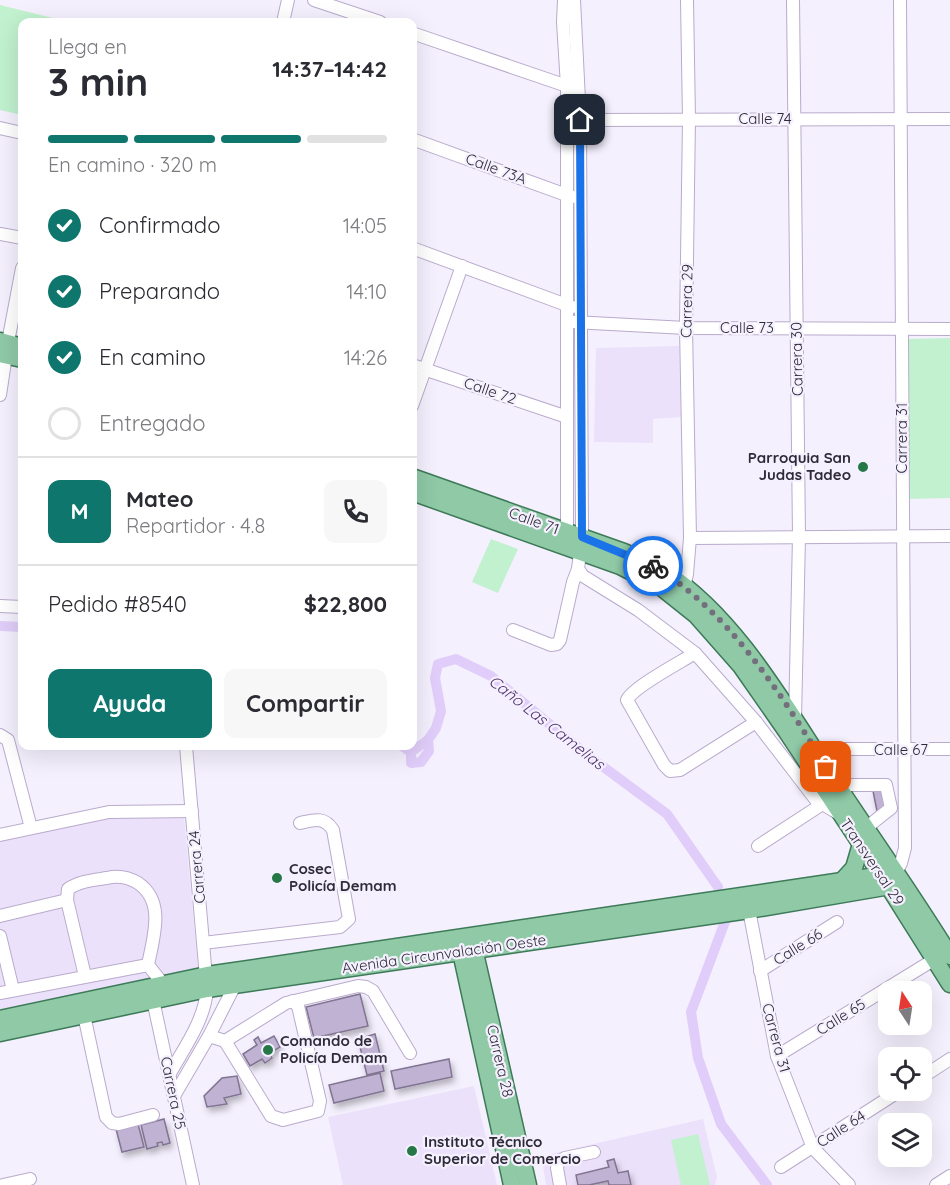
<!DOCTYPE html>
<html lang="es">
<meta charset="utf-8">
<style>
body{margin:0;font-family:Quicksand,sans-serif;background:#f7f7f7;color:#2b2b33;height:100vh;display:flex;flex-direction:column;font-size:22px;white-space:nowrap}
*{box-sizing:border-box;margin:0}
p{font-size:20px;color:#7c7c81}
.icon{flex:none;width:33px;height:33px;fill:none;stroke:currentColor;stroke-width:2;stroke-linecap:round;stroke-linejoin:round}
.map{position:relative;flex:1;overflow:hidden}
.sheet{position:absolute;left:18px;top:18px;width:399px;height:732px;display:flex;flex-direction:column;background:#fff;border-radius:12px;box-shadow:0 6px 24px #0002}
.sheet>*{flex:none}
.needle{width:39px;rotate:348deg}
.controls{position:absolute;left:878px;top:981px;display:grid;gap:12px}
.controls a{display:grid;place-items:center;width:54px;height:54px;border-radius:12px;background:#fff;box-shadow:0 6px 24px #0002;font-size:30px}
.pin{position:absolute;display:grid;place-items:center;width:51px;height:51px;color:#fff;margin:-26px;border-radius:12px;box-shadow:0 3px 9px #0006}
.courier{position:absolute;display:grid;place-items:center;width:60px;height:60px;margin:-30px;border:4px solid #1a73e8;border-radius:50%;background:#fff;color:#222;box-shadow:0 2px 8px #0007}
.summary em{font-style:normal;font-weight:700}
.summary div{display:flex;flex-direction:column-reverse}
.summary{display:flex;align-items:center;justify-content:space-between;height:102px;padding:0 30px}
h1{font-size:39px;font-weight:700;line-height:45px}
.bar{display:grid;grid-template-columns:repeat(4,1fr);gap:9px 6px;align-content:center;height:72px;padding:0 30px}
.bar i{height:8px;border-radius:4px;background:#e1e1e2}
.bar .on{background:#0f766e}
.bar p{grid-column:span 4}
.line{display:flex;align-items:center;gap:15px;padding:0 30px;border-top:2px solid #e1e1e2}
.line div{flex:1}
.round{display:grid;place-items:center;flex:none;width:63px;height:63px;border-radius:12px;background:#f7f7f7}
ol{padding:0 30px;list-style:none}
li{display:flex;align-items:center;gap:18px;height:66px}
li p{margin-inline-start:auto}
li .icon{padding:6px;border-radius:50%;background:#0f766e;color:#fff;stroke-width:4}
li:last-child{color:#7c7c81}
li i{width:33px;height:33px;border:3px solid #e1e1e2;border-radius:50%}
.action{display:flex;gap:12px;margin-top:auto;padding:12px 30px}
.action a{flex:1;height:69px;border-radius:12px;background:#0f766e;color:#fff;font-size:24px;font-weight:700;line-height:69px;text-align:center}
.action a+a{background:#f7f7f7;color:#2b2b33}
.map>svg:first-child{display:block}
.built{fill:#ece1fa}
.green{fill:#c1f1cf}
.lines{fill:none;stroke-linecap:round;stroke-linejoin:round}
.canal{stroke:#e0cdf9;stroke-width:10}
.building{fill:#bfb2d2;stroke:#817492;stroke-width:1.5;filter:url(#shadow)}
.minor-casing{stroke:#b9abcc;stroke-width:14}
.major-casing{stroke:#3d7a58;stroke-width:19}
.minor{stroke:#fff;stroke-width:12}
.major{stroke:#8fc9a6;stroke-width:16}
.done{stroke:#746f7d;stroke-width:6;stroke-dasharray:0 10.8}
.route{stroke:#1a73e8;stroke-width:8}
.poi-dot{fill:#267748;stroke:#f5f0fe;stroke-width:2}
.labels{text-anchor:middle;stroke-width:4.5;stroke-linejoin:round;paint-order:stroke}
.street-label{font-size:15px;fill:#2f2a37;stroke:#f5f0fe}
.poi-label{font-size:15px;font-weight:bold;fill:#2f2a37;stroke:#f5f0fe;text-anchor:start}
.water-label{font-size:16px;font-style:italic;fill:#513271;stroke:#f5f0fe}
</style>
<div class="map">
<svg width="950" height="1185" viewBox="0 0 950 1185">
<defs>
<filter id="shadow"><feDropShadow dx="2.5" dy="4.5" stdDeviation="3" flood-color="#0004"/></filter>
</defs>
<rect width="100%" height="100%" fill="#f5f0fe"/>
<!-- built -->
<g class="built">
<path d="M679,346l2,71 -28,2v24l-59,-1 2,-94z"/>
<path d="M184,815l14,154 -198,42v-171l113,-22z"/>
<path d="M474,1086l23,99h-154l-15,-68z"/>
<path d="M703,1119l14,58 -2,8h-169l-3,-19 6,-9 5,-4z"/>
</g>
<!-- green -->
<g class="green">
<path d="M0,5l69,17h-47v93l-22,-5z"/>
<path d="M950,338v160l-45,1 4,-160z"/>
<path d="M491,539l27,10 -20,44 -26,-11z"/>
<path d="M698,1134l12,51h-29l-10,-45z"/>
</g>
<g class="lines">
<!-- canal -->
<g class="canal">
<path d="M0,626l22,1"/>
<path d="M402,746l9,6 17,-12 8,-12 5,-17 -6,-33 3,-14 18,-5 35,17 95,78 81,60 51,73"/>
<path d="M411,752v11l10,-1 8,-11 -1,-11"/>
<path d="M726,919l-35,93 7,46 23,66 46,61"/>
</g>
</g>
<!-- building -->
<g class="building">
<path d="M885,789l4,19 -12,3 -4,-20z"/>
<path d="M360,994l8,32 -54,12 -8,-31z"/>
<path d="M375,1034l9,37 -17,4 -9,-36z"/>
<path d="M274,1036l6,11 -10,6 2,5 -7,5 -3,-4 -12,7 -7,-12 14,-9 -3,-5 4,-3 3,6z"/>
<path d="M449,1059l3,18 -57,12 -4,-18z"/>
<path d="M380,1073l4,18 -50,12 -5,-18z"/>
<path d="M237,1076l4,18 -17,4 3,6 -20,3 -3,-11 18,-18z"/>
<path d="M164,1119l6,24 -7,2 -1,-3 -5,1 1,3 -11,3 -6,-24z"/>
<path d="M138,1124l6,23 -22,5 -6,-23z"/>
<path d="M614,1159l4,14 10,-2 3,14h-22l-1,-4 -19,4h-11l-2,-10 33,-8 -2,-6z"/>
</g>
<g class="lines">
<!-- minor casing -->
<g class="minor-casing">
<g id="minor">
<path d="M314,0l66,22"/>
<path d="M564,0l-1,22 4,64v453"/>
<path d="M574,0l6,120 2,417 -4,32 5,7 55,34 57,43 61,69 60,78 25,15"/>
<path d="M793,0l6,537 -4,182"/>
<path d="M283,22l5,-22"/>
<path d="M412,33l155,53"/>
<path d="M580,120l370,-1"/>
<path d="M0,128l22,5"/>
<path d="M412,139l160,58"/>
<path d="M0,234l22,4"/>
<path d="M412,248l160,59"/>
<path d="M573,322l113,6 264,1"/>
<path d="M412,365l155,52"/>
<path d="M0,395l8,-53 14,-74"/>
<path d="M412,406l50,-140"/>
<path d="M690,538l260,-2"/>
<path d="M683,592l4,-18 3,-36 -4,-210 3,-209 -2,-119"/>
<path d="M0,606l22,1"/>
<path d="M513,630l38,15 6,-1 3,-4 13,-58 5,-13"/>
<path d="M695,653c-14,9 -62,34 -68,47l37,65 6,6 10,-1 76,-48"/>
<path d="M0,735l8,5 23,88"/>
<path d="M815,749h135"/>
<path d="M837,785h49l5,23 -30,24"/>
<path d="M0,835l109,-23 83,-1"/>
<path d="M758,846l63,-41"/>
<path d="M896,873l5,-10 4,-15 -5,-848"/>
<path d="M749,910l28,146 36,92 36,37"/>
<path d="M0,916l67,-16"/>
<path d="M0,936l13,54"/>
<path d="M203,943l137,-16 9,-8 -16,-89c-9,-14 -19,-10 -33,-7"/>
<path d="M760,971l77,-49"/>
<path d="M85,976l-18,-76 1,-11c11,-8 26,-9 39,-11 12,-3 21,-1 31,5 28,19 15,55 10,82l15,19"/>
<path d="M0,993l148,-28"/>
<path d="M153,1000l40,185"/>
<path d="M84,1015l22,102 6,6 7,1 34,-9"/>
<path d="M209,1036l16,5 61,-38 72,-17 8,1 7,4 37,62"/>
<path d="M225,1041l46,75 12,4 35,-9 2,-10 -22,-95 -5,-5"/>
<path d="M777,1056l158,-97"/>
<path d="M169,1075c15,-27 36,-55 38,-86l-21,-243"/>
<path d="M921,1078l29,-19"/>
<path d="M174,1096l35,-60 26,-51"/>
<path d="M781,1167l120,-77"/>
<path d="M3,1185l27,-6"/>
<path d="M560,1185l-3,-17 1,-6 7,-4 29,-6"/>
<path d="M936,1185l14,-9"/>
</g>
</g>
<!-- major casing -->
<g class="major-casing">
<g id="major">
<path d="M0,341l22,6"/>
<path d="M0,354l22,5"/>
<path d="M412,477l212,75c14,6 28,12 41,20 74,47 126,145 174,216 37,56 76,111 111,168"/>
<path d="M412,492l208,74 41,21 35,28 45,51 46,66 95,144 68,108"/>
<path d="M843,880l11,-12 7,-24"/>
<path d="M472,940l56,245"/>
<path d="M459,943l53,242"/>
<path d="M0,1019l207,-44 689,-102"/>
<path d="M0,1033l207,-44 542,-79 153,-26"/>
</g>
</g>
<!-- minor -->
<use href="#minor" class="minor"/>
<!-- major -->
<use href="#major" class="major"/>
</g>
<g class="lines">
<!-- done -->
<path class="done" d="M653,566c74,43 129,129 173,201"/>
<!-- route -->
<path class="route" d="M580,120l2,417 71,29"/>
</g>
<!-- markers -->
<g class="poi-dot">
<circle cx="863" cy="467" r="6"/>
<circle cx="277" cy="878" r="6"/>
<circle cx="268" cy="1050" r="6"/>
<circle cx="412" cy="1151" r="6"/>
</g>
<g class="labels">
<!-- street labels -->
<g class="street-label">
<text x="765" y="124">Calle 74</text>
<text transform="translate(496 169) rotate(20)" y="5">Calle 73A</text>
<text transform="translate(687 301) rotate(-89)" y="5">Carrera 29</text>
<text x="747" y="333">Calle 73</text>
<text transform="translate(797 359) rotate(-91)" y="5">Carrera 30</text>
<text transform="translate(490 391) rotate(19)" y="5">Calle 72</text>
<text transform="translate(902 438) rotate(-90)" y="5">Carrera 31</text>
<text transform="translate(534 521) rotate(20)" y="5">Calle 71</text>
<text x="901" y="755">Calle 67</text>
<text transform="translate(872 862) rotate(56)" y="5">Transversal 29</text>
<text transform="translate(197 867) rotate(-95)" y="5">Carrera 24</text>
<text transform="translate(798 947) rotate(-32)" y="5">Calle 66</text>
<text transform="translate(444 954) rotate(-8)" y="5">Avenida Circunvalación Oeste</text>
<text transform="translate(841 1017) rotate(-32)" y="5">Calle 65</text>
<text transform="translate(776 1038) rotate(75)" y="5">Carrera 31</text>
<text transform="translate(500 1061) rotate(77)" y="5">Carrera 28</text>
<text transform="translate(173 1093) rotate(78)" y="5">Carrera 25</text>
<text transform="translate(841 1129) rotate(-33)" y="5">Calle 64</text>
</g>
<!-- poi labels -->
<g class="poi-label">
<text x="851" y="463" text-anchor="end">Parroquia San<tspan x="851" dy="17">Judas Tadeo</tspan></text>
<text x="289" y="874">Cosec<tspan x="289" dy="17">Policía Demam</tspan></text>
<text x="280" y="1046">Comando de<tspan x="280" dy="17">Policía Demam</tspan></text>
<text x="424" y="1147">Instituto Técnico<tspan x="424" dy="17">Superior de Comercio</tspan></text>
</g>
<!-- water labels -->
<g class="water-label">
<text transform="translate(547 722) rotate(38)" y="6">Caño Las Camelias</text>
</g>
</g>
</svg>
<div class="controls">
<a><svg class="needle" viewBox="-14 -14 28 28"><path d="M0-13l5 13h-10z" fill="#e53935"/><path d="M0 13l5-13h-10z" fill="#7c7c81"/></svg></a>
<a><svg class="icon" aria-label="locate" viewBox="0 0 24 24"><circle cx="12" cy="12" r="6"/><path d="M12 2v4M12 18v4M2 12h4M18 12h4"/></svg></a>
<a><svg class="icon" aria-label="layers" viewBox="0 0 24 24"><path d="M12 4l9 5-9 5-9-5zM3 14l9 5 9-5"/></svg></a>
</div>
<div class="pin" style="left:826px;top:767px;background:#ea580c"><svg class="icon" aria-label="bag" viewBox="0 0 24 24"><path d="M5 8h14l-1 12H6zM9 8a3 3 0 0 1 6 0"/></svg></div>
<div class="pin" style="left:580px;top:120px;background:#1f2937"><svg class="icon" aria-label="home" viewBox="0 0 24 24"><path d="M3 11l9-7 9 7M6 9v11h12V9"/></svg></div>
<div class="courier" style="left:653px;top:566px"><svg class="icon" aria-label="bike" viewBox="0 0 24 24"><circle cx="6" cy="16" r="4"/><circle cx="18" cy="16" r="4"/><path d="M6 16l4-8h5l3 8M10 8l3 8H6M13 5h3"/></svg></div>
<section class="sheet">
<div class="summary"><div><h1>3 min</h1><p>Llega en</p></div><em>14:37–14:42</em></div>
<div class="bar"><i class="on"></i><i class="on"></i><i class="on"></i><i></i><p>En camino · 320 m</p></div>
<ol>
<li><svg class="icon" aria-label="check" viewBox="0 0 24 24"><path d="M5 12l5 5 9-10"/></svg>Confirmado<p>14:05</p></li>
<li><svg class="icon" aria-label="check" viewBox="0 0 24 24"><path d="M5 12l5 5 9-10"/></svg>Preparando<p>14:10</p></li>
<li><svg class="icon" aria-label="check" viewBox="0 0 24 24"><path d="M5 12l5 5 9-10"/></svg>En camino<p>14:26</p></li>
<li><i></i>Entregado</li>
</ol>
<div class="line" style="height:108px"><b class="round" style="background:#0f766e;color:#fff">M</b><div><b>Mateo</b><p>Repartidor · 4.8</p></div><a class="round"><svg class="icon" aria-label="phone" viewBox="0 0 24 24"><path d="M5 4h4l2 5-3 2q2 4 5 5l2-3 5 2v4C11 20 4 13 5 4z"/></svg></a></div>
<div class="line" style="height:78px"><div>Pedido #8540</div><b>$22,800</b></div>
<div class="action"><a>Ayuda</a><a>Compartir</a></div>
</section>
</div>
